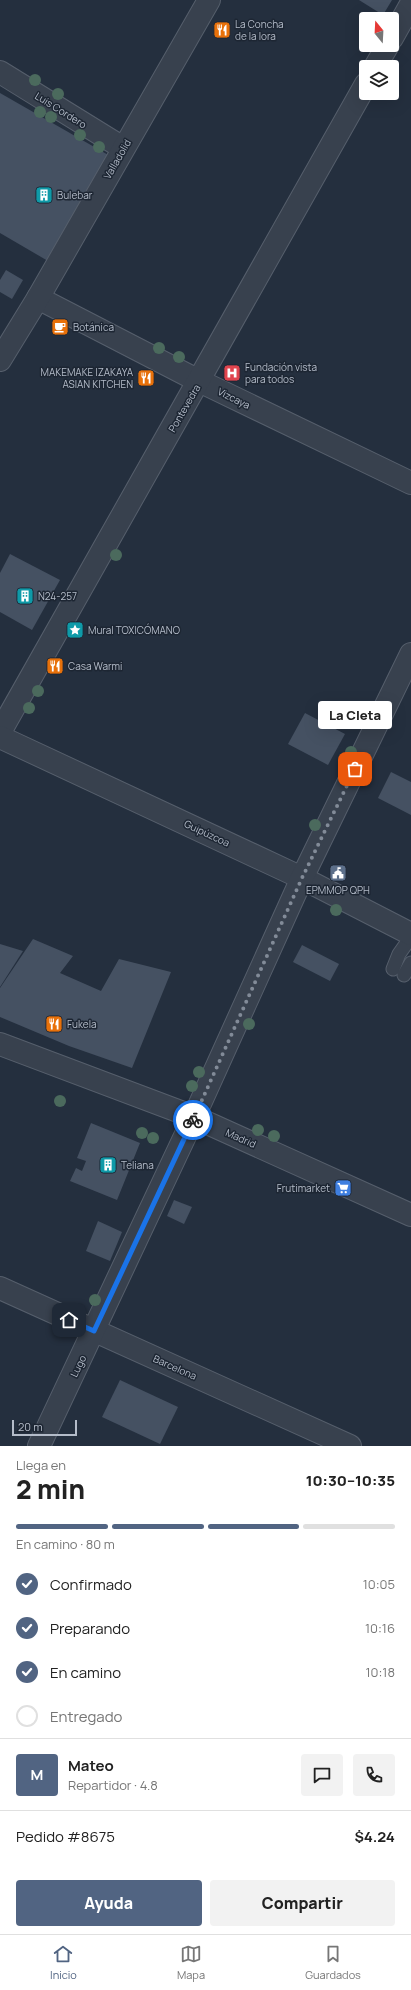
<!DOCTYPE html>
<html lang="es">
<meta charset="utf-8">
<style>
body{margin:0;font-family:Manrope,sans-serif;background:#f2f2f2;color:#222;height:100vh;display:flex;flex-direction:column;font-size:15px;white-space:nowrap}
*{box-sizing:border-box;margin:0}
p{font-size:13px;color:#767676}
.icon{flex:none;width:22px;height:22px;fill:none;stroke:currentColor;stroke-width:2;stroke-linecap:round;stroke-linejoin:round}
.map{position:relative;height:1446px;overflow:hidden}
.sheet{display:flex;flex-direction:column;background:#fff;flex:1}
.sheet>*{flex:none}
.needle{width:26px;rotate:342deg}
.tools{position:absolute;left:359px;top:12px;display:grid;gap:8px}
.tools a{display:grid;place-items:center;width:40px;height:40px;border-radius:4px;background:#fff;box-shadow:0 4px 16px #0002;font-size:20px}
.scale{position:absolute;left:12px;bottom:10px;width:65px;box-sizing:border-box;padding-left:4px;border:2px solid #b4bcc9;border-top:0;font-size:11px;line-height:14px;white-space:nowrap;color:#b4bcc9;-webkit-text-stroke:3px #1d2633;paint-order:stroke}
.pin{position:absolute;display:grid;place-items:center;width:34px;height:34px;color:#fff;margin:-17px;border-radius:8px;box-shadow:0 2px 6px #0006}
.courier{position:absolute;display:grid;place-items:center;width:40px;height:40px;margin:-20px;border:3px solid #1a73e8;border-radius:50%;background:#fff;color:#222;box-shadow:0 1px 5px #0007}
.bubble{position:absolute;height:28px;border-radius:4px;background:#fff;box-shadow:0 4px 16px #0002;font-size:13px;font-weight:800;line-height:28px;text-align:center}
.overview em{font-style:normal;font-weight:800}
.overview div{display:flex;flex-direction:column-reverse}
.overview{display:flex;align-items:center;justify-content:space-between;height:68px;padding:0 16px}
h1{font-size:26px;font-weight:800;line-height:30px}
.bar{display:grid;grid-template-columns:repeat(4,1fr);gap:6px 4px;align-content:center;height:48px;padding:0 16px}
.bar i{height:5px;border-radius:3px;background:#e0e0e0}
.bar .selected{background:#516482}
.bar p{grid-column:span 4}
.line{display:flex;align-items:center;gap:10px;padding:0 16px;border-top:1px solid #e0e0e0}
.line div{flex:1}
.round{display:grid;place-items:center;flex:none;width:42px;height:42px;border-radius:4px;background:#f2f2f2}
ol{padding:0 16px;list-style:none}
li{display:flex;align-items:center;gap:12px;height:44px}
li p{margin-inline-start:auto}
li .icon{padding:4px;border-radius:50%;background:#516482;color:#fff;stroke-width:4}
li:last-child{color:#767676}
li i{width:22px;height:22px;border:2px solid #e0e0e0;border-radius:50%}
.button{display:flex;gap:8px;margin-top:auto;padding:8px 16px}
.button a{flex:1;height:46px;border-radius:4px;background:#516482;color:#fff;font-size:16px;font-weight:800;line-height:46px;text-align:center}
.button a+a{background:#f2f2f2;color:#222}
.tab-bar{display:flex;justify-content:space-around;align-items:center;height:56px;border-top:1px solid #e0e0e0;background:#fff;font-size:11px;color:#767676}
.tab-bar a{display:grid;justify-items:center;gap:2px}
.tab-bar .selected{color:#516482}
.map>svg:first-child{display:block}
.building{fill:#455162}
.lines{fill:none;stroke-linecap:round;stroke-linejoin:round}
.service-casing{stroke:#565f6c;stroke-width:15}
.minor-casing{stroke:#565f6c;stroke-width:24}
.service{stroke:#38414e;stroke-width:13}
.minor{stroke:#38414e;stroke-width:22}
.tree{fill:#4b6a5d}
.done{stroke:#828b98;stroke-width:4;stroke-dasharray:0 7.2}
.route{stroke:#1a73e8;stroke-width:5}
.labels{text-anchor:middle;stroke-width:3;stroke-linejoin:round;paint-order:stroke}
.poi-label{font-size:10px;fill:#b4bcc9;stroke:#1d2633;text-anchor:start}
.street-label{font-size:10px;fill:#b4bcc9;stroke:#1d2633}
</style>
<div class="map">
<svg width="411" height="1446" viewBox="0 0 411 1446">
<rect width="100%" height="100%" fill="#242f3e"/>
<!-- building -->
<g class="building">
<path d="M359,0h33l-9,15z"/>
<path d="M0,93l110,63 -62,105 -48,-28z"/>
<path d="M6,270l17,10 -11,19 -12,-7v-12z"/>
<path d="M10,554l50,26 -28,50 -32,-18v-39z"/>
<path d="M305,713l40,21 -17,31 -40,-21z"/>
<path d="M391,772l20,10v33l-33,-17z"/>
<path d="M33,939l40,17 -13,17 41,18 18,-32 52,13 -39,96 -63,-22 -69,-29v-29z"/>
<path d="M0,944l23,7 -23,36z"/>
<path d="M302,945l37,19 -9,17 -37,-19z"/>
<path d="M91,1123l49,20 -23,57 -47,-19 6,-13 6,3 4,-10 -9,-3z"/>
<path d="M174,1200l18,7 -8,17 -17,-8z"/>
<path d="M98,1221l24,11 -12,29 -24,-10z"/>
<path d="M120,1380l58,27 -18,37 -58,-27z"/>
</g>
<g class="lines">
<!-- service casing -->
<g class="service-casing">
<g id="service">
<path d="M393,969l6,-15 12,-17"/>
<path d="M404,975l7,-12"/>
</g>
</g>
<!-- minor casing -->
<g class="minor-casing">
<g id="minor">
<path d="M392,38l19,-34"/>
<path d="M375,67l13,-22"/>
<path d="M0,72l123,76"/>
<path d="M38,298l153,79 220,106"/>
<path d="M0,360l38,-62 171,-298"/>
<path d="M0,732l366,-648"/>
<path d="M0,737l302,141 109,56"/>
<path d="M0,1044l194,73 217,98"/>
<path d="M0,1288l350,158"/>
<path d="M39,1446l155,-329 108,-239 109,-224"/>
</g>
</g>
<!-- service -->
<use href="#service" class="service"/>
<!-- minor -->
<use href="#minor" class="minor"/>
</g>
<!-- trees -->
<g class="tree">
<circle cx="35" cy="80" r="6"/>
<circle cx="58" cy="94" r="6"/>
<circle cx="40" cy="112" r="6"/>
<circle cx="51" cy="117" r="6"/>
<circle cx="80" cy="135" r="6"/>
<circle cx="99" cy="147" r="6"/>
<circle cx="159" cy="348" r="6"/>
<circle cx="179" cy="357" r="6"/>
<circle cx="116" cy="555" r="6"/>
<circle cx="38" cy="691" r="6"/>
<circle cx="29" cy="708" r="6"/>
<circle cx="351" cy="752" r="6"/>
<circle cx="315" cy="825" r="6"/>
<circle cx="336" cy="910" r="6"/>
<circle cx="249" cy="1024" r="6"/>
<circle cx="199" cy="1072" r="6"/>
<circle cx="192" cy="1086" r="6"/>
<circle cx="60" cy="1101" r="6"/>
<circle cx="258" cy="1130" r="6"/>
<circle cx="142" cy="1133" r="6"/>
<circle cx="274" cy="1136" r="6"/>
<circle cx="153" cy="1138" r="6"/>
<circle cx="95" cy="1300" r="6"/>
</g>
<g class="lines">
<!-- done -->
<path class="done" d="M193,1120l109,-242 53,-109"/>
<!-- route -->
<path class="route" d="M69,1320l25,11 99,-211"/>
</g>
<!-- icons -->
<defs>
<g id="restaurant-square" transform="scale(0.9)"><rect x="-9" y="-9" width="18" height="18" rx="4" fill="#e8710a" stroke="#1d2633"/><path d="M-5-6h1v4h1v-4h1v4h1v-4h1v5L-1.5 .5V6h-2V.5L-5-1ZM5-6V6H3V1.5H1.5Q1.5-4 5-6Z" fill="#fff"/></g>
<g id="building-square" transform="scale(0.9)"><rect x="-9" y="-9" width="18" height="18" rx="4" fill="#0f9aa8" stroke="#1d2633"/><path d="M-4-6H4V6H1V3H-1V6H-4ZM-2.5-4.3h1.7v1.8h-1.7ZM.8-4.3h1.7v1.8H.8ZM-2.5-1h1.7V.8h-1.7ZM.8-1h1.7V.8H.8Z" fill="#fff"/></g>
<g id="cafe-square" transform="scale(0.9)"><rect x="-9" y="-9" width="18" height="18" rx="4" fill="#e8710a" stroke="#1d2633"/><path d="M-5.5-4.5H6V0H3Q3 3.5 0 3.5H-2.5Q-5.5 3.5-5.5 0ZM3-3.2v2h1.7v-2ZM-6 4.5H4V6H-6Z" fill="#fff"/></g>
<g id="hospital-square" transform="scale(0.9)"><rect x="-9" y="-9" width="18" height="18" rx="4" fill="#e0444e" stroke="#1d2633"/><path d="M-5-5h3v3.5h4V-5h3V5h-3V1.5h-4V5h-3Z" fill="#fff"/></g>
<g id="sight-square" transform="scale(0.9)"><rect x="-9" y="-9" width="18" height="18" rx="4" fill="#0f9aa8" stroke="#1d2633"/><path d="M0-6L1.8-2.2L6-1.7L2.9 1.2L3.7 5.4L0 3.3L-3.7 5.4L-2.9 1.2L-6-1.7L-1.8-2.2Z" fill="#fff"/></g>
<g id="civic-square" transform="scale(0.9)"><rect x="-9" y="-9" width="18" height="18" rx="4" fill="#5c6f8a" stroke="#1d2633"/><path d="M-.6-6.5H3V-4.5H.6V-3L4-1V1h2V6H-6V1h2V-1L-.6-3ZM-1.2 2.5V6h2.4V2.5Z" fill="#fff"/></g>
<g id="supermarket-square" transform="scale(0.9)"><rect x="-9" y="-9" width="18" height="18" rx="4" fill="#3f7fe0" stroke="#1d2633"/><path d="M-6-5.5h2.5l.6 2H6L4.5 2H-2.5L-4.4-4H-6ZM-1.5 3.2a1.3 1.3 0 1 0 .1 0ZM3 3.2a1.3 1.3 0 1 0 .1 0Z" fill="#fff"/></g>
</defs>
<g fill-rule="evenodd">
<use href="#restaurant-square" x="222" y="30"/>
<use href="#building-square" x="44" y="195"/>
<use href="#cafe-square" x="60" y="327"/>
<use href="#hospital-square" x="232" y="373"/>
<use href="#restaurant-square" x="146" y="378"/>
<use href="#building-square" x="25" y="596"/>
<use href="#sight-square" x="75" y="630"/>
<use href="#restaurant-square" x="55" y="666"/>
<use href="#civic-square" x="338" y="873"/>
<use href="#restaurant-square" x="54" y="1024"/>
<use href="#building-square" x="108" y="1165"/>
<use href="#supermarket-square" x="343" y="1188"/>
</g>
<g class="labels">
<!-- poi labels -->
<g class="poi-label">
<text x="235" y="28">La Concha<tspan x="235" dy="12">de la lora</tspan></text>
<text x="57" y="199">Bulebar</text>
<text x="73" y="331">Botánica</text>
<text x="245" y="371">Fundación vista<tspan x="245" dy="12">para todos</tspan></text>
<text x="133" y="376" text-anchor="end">MAKEMAKE IZAKAYA<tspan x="133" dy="12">ASIAN KITCHEN</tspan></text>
<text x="38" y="600">N24-257</text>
<text x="88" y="634">Mural TOXICÓMANO</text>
<text x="68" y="670">Casa Warmi</text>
<text x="338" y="894" text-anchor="middle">EPMMOP QPH</text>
<text x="67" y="1028">Fukela</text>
<text x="121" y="1169">Teliana</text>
<text x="330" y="1192" text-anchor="end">Frutimarket</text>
</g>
<!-- street labels -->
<g class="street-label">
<text transform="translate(61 110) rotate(32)" y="4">Luis Cordero</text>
<text transform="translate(117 159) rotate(-60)" y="4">Valladolid</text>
<text transform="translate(234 398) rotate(26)" y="4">Vizcaya</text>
<text transform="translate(184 408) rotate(-60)" y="4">Pontevedra</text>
<text transform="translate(207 833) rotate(25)" y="4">Guipúzcoa</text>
<text transform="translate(241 1138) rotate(24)" y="4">Madrid</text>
<text transform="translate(78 1366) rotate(-64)" y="4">Lugo</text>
<text transform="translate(175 1367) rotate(24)" y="4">Barcelona</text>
</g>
</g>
</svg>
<div class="tools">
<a><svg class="needle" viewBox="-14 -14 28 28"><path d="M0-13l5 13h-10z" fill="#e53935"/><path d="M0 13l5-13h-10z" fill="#767676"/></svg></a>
<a><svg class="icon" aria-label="layers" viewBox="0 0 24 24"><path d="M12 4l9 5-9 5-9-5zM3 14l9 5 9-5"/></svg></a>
</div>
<div class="scale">20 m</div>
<div class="pin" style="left:355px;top:769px;background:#ea580c"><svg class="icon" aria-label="bag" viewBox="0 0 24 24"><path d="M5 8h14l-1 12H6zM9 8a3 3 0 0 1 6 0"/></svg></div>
<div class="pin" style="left:69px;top:1320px;background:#1f2937"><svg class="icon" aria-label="home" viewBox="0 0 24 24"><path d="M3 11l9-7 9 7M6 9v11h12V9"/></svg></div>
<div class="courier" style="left:193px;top:1120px"><svg class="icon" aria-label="bike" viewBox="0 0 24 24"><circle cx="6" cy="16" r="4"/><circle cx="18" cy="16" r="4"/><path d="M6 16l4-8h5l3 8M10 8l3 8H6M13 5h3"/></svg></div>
<div class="bubble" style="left:318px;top:701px;width:74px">La Cleta</div>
</div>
<section class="sheet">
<div class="overview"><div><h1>2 min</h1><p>Llega en</p></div><em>10:30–10:35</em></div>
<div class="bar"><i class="selected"></i><i class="selected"></i><i class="selected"></i><i></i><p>En camino · 80 m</p></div>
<ol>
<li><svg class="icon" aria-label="check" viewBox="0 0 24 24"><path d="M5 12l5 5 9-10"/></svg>Confirmado<p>10:05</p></li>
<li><svg class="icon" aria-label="check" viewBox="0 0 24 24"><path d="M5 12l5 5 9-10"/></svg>Preparando<p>10:16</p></li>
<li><svg class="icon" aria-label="check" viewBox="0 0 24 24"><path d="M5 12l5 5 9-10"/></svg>En camino<p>10:18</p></li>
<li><i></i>Entregado</li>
</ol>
<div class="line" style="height:72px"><b class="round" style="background:#516482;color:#fff">M</b><div><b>Mateo</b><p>Repartidor · 4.8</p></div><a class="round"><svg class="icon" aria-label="chat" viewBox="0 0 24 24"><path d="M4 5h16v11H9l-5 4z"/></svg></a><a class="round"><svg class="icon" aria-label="phone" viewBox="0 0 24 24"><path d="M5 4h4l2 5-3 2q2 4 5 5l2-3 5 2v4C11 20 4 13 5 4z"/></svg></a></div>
<div class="line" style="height:52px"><div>Pedido #8675</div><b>$4.24</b></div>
<div class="button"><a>Ayuda</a><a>Compartir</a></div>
</section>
<nav class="tab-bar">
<a class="selected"><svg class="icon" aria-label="home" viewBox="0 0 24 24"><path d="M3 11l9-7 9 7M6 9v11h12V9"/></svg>Inicio</a>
<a><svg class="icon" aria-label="map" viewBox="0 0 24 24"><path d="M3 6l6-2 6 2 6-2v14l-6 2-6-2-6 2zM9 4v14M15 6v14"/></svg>Mapa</a>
<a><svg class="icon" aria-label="saved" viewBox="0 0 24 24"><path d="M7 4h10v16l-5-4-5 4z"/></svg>Guardados</a>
</nav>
